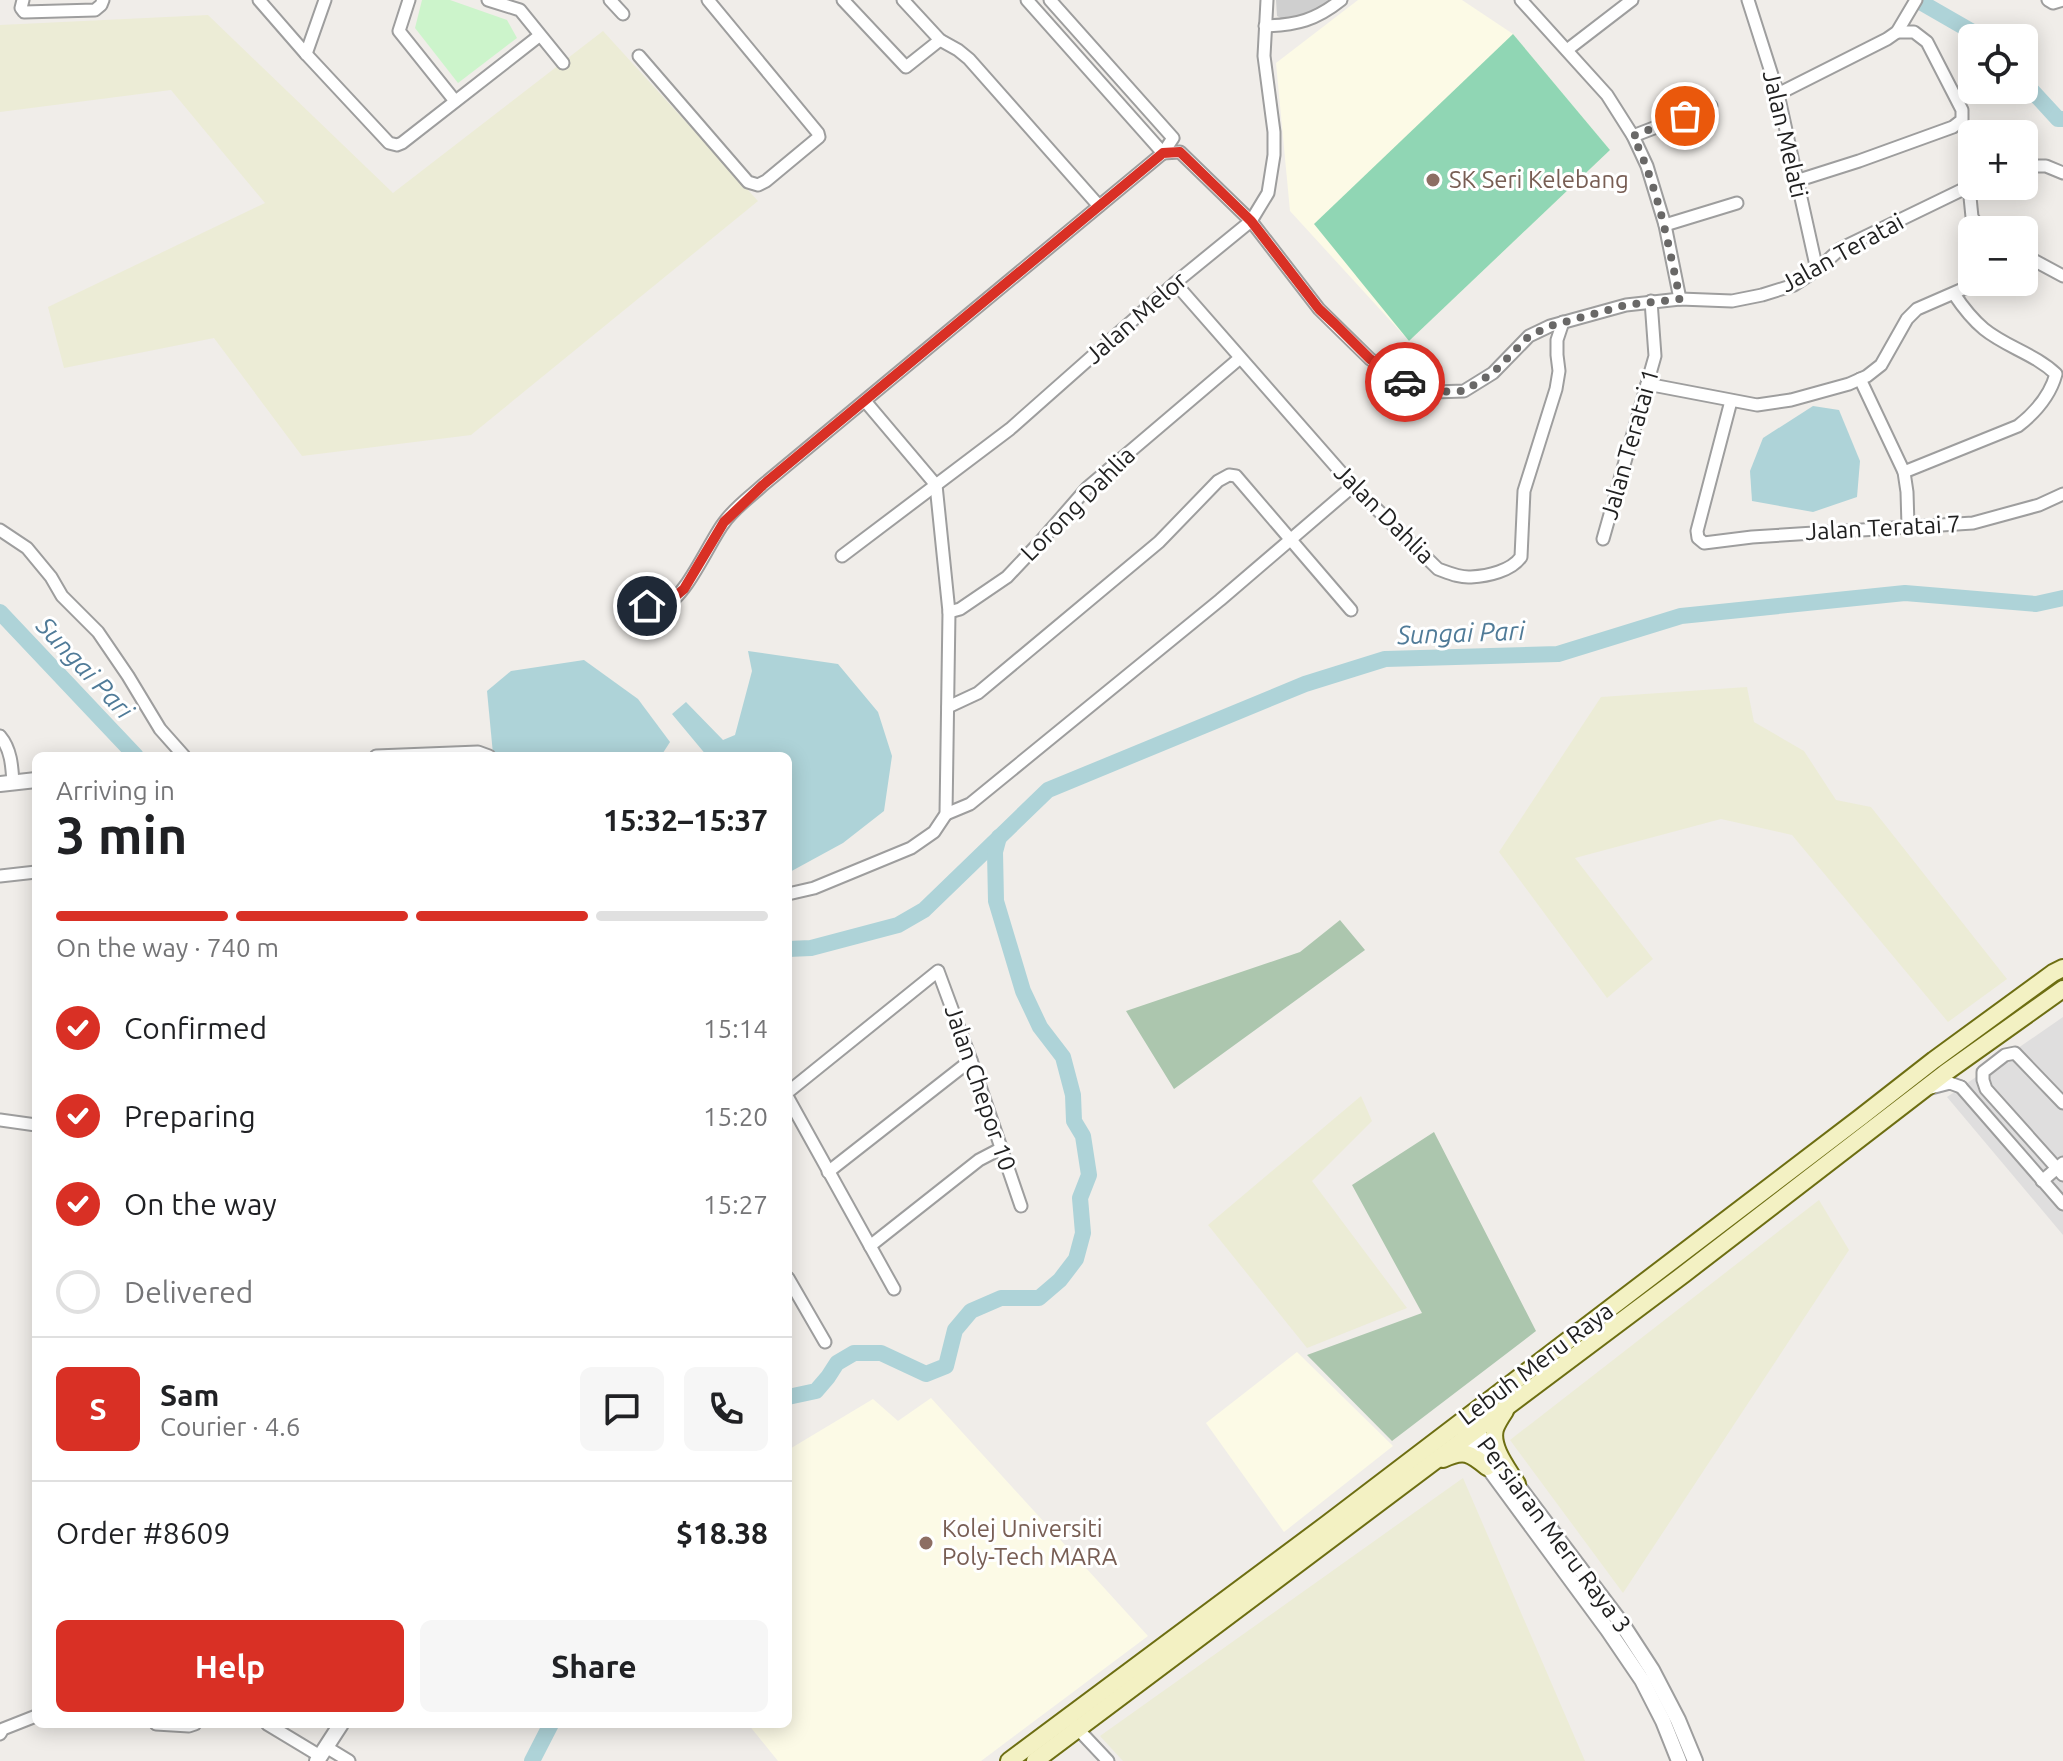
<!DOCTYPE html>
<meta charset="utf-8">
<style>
body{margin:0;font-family:Ubuntu,sans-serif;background:#f6f6f6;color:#202124;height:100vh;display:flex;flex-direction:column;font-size:30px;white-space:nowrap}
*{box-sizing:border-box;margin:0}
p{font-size:26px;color:#757577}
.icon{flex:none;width:44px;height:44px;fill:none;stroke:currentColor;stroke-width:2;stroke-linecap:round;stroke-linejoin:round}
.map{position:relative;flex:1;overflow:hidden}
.sheet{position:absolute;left:32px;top:752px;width:760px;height:976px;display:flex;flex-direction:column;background:#fff;border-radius:12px;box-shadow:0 4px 20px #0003}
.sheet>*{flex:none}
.tools{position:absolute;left:1958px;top:24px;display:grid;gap:16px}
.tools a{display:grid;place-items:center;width:80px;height:80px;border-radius:12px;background:#fff;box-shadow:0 4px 20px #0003;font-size:40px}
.pin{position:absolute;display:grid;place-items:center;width:68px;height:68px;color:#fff;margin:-34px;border:4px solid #fff;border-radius:50%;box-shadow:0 2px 8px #0007}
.courier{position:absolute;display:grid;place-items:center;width:80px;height:80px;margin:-40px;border:6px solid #d93025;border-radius:50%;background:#fff;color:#222;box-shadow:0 2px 10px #0007}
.summary em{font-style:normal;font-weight:700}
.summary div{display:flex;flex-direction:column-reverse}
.summary{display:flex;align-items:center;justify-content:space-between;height:136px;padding:0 24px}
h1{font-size:52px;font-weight:700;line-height:60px}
.bar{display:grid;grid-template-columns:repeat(4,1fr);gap:12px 8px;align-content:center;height:96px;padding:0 24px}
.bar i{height:10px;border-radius:6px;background:#e0e0e0}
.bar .current{background:#d93025}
.bar p{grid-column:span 4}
.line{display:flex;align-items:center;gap:20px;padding:0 24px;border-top:2px solid #e0e0e0}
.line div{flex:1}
.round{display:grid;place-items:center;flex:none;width:84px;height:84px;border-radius:12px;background:#f6f6f6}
ol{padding:0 24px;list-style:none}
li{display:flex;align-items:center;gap:24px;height:88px}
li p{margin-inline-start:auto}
li .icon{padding:8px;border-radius:50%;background:#d93025;color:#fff;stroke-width:4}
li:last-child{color:#757577}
li i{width:44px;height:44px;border:4px solid #e0e0e0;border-radius:50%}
.button{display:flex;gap:16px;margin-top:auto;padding:16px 24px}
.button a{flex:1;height:92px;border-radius:12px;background:#d93025;color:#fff;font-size:32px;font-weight:700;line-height:92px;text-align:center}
.button a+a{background:#f6f6f6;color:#202124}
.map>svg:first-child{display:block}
.residential{fill:#dfdede}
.education{fill:#fcfae6}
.religious{fill:#cfcfcf}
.farmland{fill:#ececd6}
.cemetery{fill:#acc6ae}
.park{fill:#ccf4cb}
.pitch{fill:#90d6b4}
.water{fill:#aed3d8}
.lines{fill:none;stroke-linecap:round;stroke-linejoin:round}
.river{stroke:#aed3d8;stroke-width:16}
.minor-casing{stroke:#9e9e9e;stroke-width:15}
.tertiary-casing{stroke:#9e9e9e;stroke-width:18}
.secondary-casing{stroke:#6d6e12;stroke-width:20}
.minor{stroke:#fff;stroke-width:11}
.tertiary{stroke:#fff;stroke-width:14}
.secondary{stroke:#f3f1c3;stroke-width:16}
.done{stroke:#696867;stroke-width:8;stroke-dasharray:0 14.4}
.route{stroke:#d93025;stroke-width:10}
.education-dot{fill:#8d6e63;stroke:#fff;stroke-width:3}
.labels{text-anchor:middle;stroke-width:6;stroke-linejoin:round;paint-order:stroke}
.street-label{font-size:24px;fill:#212121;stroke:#fff}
.education-label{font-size:24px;fill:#785e54;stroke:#fff;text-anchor:start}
.water-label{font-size:26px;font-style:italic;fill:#507b98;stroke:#fff}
</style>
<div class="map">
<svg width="2063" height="1761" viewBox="0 0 2063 1761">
<rect width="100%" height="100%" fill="#f0ede9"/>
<!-- residential -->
<path class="residential" d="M2063,1017v218l-116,-138z"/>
<!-- education -->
<g class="education">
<path d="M1358,0h104l51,34 97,116 -201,191 -119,-130 -14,-148z"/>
<path d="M1297,1352l96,94 -109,86 -78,-109z"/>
<path d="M931,1398l217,238 -167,125h-203l-30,-37h40v-274l85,-51 25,22z"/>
</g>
<!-- religious -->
<path class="religious" d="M1276,0h55l-10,8 -36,12 -8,-4z"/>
<!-- farmland -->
<g class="farmland">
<path d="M208,15l185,178 210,-162 155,170 -287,234 -169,21 -88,-118 -150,30 -16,-61 217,-104 -94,-113 -171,22v-87z"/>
<path d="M1747,687l7,35 50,29 32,49 35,7 136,172 -59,43 -156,-187 -71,-16 -146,39 78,101 -46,39 -108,-146 102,-155z"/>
<path d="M1361,1096l11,25 -60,60 95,127 -100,40 -99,-123z"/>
<path d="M1819,1200l30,50 -226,343 -113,-153z"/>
<path d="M1463,1478l122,283h-462l-23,-25z"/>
</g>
<!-- cemetery -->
<g class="cemetery">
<path d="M1340,920l25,30 -191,139 -48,-78 174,-59z"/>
<path d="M1434,1132l102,199 -144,110 -85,-86 115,-42 -70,-128z"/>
</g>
<!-- park -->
<path class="park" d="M422,0h28l57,20 10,18 -59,45 -43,-55z"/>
<!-- pitch -->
<path class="pitch" d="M1513,34l97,116 -201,191 -95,-117z"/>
<!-- water -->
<g class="water">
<path d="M1813,406l26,4 21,51 -3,36 -44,15 -61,-11 -2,-30 13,-33z"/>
<path d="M748,651l90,13 40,48 14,44 -8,55 -41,32 -55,30v-117h-81l-35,-42 14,-12 37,38 12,-5 17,-64z"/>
<path d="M584,660l54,39 32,43 -9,14h-166l-2,-2 -6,-63 24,-20z"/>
</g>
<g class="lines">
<!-- river -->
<g class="river">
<path d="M1917,0l66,38"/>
<path d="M2024,82l34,37h5"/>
<path d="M0,612l136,144"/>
<path d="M788,949l23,-1 87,-23 26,-15 124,-120 257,-106 80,-25 173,-5 123,-38 224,-23 131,11 27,-6"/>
<path d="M788,1397l28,-6 12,-14 9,-14 17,-10h27l45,21 20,-8 9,-36 16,-19 30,-13h38l21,-18 16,-21 7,-26 -3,-35 9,-23 -6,-39 -9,-15 -1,-26 -10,-38 -23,-30 -17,-36 -27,-90 -1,-49 4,-15"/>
<path d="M532,1761l19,-37"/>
</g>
<!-- minor casing -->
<g class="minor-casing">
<g id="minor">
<path d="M23,0l-2,8 3,4 71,-2 6,-5 2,-5"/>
<path d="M259,0l47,54 83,89 8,2 5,-2 137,-107"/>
<path d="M409,0l-10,31 56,70"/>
<path d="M488,0l32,10 43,53"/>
<path d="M610,0l13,14"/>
<path d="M843,0l63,67 34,-27"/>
<path d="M903,0l37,40 18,10 11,9 130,147"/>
<path d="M1027,0l136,153"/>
<path d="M1521,0l86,95 26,41 14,30 18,59 15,74"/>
<path d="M1748,0l30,94 39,176"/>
<path d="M2048,0l5,3 10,-3"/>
<path d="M1265,26c32,-1 51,-6 76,-26"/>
<path d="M1567,50l65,-50"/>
<path d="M306,54l19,-54"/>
<path d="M639,56l109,126 10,3 8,-4 53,-44 -1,-4 -110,-133"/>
<path d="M1778,94l109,-55 10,-7 19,-32"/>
<path d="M1633,136l78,-30"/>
<path d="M1163,153l17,-1 71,69 68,88 51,50 31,22 16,7 17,4 30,-1 29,-18 36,-37 21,-10 76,-21 54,-6 52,2 30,-6 32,-10 23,-15 23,-21 132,-64"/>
<path d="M2024,166h22l17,7"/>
<path d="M1796,181l63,-20 94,-34 9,-7v-10l-35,-68 -13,-10h-17"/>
<path d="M1969,187l3,30 9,13"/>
<path d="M1665,225l72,-22"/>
<path d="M2024,255l39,21"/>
<path d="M1175,283l178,203 85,83c11,4 22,9 33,8 17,-1 40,-6 50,-20l3,-66 32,-102 3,-18 -2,-16v-15l6,-18"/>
<path d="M1860,379l44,93 3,20 1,34"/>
<path d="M1647,384l110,21 34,-5 58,-16 18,-8 14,-11 26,-46 10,-10 62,-27"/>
<path d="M1731,401l-34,130 1,7 6,5 48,-6 221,-14 66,-18 24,-11"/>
<path d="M1904,472l114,-46c18,-14 32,-30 38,-52 -21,-20 -50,-27 -72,-45 -12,-10 -22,-23 -30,-35"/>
<path d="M0,530l27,18 24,29 11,19 36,36 30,44 32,53 24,27"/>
<path d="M1603,539l52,-183 -4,-55"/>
<path d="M842,556l168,-127 165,-146 76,-62 17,-28 6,-38v-23l-10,-76 3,-56"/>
<path d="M622,599c13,4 30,11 43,6 21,-8 44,-62 58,-81 10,-15 27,-27 40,-39l400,-332 10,-15 -123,-138"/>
<path d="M949,612l11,-3 47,-32 33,-35 47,-54 153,-130"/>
<path d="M948,707l30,-14 181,-151 59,-61 11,-6 7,1 115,134"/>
<path d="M0,736c11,13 12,30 13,47"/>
<path d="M376,756l102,-4 11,4"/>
<path d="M946,814l24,-10 250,-204 133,-114"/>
<path d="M0,876l36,-4"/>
<path d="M788,894l26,-6 97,-40 23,-16 12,-18 3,-202 -13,-127 -71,-84"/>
<path d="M1961,1087l102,117"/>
<path d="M1931,1088l19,-5 11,4"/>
<path d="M788,1092l150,-121 33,89 50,146"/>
<path d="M788,1098l106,191"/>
<path d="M2063,1103l-48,-50 -10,2 -22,17v8l3,9 77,86"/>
<path d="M0,1120l36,5"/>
<path d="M828,1172l143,-112"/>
<path d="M2042,1181l21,-18"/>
<path d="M870,1246l109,-86 21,-11"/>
<path d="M788,1278l37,64"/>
<path d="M156,1724l33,2 6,-2"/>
<path d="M267,1724l53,32"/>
<path d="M1075,1726l33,35"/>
<path d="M0,1734l3,-5 33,-13"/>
<path d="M326,1747l23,14"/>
</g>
</g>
<!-- tertiary casing -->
<g class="tertiary-casing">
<g id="tertiary">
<path d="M0,784l36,-4"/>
<path d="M1468,1425l8,6 23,29"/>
<path d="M1463,1429l3,8 142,193 34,50 21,41 16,40"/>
<path d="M1511,1477l113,150 28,43 26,50 17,41"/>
<path d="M317,1761l24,-37"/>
</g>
</g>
<!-- secondary casing -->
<g class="secondary-casing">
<g id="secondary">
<path d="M1505,1411c-4,6 -8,12 -10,18 -5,18 13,40 22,55"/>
<path d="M1443,1459c21,-10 27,-6 44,8"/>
<path d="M1009,1761l318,-237 534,-407 73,-57 119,-87 10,-5"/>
<path d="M1035,1761l649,-487 261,-201 118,-84"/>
</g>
</g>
<!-- minor -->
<use href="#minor" class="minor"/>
<!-- tertiary -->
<use href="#tertiary" class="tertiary"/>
<!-- secondary -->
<use href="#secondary" class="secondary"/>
</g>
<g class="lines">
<!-- done -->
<path class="done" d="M1405,382l12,6 17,4 30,-1 29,-18 36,-37 21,-10 76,-21 54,-6c-12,-56 -22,-112 -47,-163l52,-20"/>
<!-- route -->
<path class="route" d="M647,606l18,-1 19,-16 40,-67 39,-37 400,-332 17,-1 71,69 68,88 16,15 35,35 35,23"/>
</g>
<!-- markers -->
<g class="education-dot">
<circle cx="1433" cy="180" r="8"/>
<circle cx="926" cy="1543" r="8"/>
</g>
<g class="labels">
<!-- street labels -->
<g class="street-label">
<text transform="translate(1785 134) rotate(77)" y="8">Jalan Melati</text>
<text transform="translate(1842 253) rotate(-29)" y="8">Jalan Teratai</text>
<text transform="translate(1136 318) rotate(-41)" y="8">Jalan Melor</text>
<text transform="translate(1630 444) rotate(-74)" y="8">Jalan Teratai 1</text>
<text transform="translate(1078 504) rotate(-45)" y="8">Lorong Dahlia</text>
<text transform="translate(1384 514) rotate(45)" y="8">Jalan Dahlia</text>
<text transform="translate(1883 528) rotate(-3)" y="8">Jalan Teratai 7</text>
<text transform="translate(980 1088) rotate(71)" y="8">Jalan Chepor 10</text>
<text transform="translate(1536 1364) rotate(-37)" y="8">Lebuh Meru Raya</text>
<text transform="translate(1554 1535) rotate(53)" y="8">Persiaran Meru Raya 3</text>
</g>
<!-- education labels -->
<g class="education-label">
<text x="1449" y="188">SK Seri Kelebang</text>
<text x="942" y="1537">Kolej Universiti<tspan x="942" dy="28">Poly-Tech MARA</tspan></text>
</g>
<!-- water labels -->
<g class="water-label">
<text transform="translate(1461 633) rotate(-2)" y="9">Sungai Pari</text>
<text transform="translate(85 668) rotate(47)" y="9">Sungai Pari</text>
</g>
</g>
</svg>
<div class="tools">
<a><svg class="icon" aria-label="locate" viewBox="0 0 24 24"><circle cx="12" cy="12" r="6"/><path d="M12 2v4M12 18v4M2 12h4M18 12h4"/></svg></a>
<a>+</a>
<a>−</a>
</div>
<div class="pin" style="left:1685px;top:116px;background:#ea580c"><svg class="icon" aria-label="bag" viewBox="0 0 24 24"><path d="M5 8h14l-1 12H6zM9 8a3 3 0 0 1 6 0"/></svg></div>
<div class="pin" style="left:647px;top:606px;background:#1f2937"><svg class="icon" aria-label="home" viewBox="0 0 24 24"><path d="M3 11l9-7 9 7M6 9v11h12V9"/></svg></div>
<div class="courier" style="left:1405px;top:382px"><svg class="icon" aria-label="car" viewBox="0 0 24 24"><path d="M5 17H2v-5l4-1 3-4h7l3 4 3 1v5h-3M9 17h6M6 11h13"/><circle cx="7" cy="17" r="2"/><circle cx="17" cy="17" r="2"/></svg></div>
<section class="sheet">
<div class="summary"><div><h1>3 min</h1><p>Arriving in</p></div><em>15:32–15:37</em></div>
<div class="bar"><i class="current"></i><i class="current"></i><i class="current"></i><i></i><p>On the way · 740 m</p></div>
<ol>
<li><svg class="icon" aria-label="check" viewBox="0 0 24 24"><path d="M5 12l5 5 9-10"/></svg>Confirmed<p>15:14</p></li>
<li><svg class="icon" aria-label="check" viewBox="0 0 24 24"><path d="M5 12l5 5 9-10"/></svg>Preparing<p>15:20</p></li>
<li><svg class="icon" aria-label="check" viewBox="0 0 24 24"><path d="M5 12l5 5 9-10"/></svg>On the way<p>15:27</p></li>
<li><i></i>Delivered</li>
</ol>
<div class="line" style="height:144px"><b class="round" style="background:#d93025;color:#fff">S</b><div><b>Sam</b><p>Courier · 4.6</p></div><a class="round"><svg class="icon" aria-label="chat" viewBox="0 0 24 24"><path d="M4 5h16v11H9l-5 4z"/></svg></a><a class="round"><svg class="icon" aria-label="phone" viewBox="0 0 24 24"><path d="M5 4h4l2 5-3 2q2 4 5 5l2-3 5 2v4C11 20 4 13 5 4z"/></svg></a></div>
<div class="line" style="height:104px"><div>Order #8609</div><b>$18.38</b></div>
<div class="button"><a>Help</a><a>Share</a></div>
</section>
</div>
